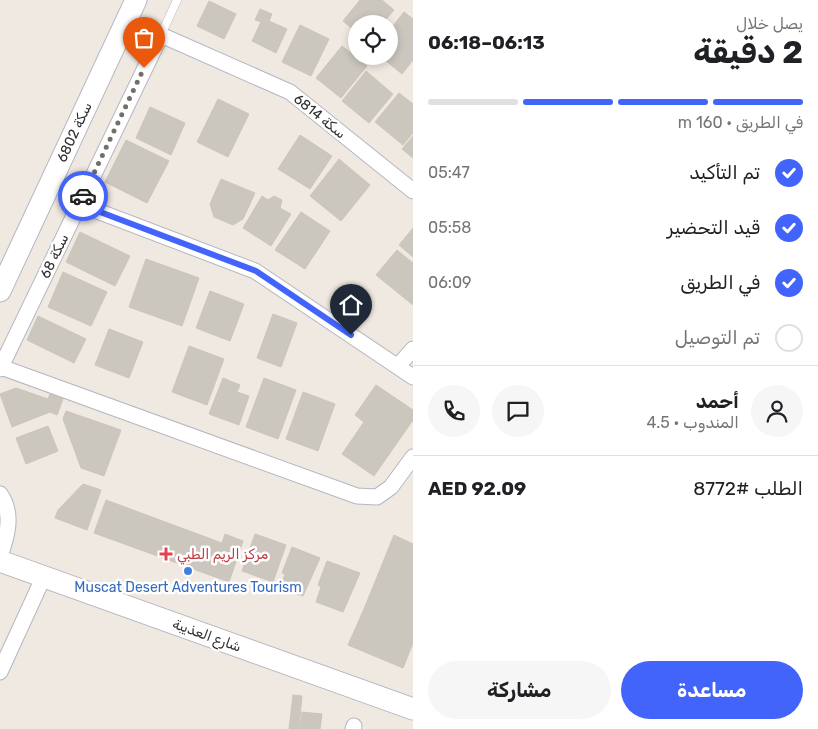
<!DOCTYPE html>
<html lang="ar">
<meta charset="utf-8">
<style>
body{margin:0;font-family:Rubik,Vazirmatn,sans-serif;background:#f6f6f6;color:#202124;direction:rtl;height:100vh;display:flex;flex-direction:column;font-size:19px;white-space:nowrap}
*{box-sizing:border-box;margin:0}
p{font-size:16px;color:#757577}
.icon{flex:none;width:28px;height:28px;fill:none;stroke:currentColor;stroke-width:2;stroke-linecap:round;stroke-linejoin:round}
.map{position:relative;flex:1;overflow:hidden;direction:ltr}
.side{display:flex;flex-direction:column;background:#fff;width:405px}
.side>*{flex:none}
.controls{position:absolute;left:348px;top:15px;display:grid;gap:10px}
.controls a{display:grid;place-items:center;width:50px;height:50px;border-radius:50%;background:#fff;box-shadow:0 2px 8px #0003;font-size:25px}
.pin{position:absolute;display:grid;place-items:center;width:42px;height:42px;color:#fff;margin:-51px -21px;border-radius:50% 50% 50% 0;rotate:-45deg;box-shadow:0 0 5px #0007}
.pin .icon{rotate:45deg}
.courier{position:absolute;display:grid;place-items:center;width:50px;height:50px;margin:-25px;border:4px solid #4264fb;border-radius:50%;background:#fff;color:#222;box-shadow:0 1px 6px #0007}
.head em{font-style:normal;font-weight:700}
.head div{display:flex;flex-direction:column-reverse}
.head{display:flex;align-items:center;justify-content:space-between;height:85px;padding:0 15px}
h1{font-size:32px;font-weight:700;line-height:38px}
.bar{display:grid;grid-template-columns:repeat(4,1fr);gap:8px 5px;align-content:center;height:60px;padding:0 15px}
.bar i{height:6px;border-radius:4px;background:#e0e0e0}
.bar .current{background:#4264fb}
.bar p{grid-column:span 4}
.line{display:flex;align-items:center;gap:12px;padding:0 15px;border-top:1px solid #e0e0e0}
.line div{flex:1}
.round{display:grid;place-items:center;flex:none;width:52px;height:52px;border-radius:26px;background:#f6f6f6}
ol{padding:0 15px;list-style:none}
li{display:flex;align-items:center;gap:15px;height:55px}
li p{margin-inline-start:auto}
li .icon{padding:5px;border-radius:50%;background:#4264fb;color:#fff;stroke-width:4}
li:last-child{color:#757577}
li i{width:28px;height:28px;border:2px solid #e0e0e0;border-radius:50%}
.button{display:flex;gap:10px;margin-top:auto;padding:10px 15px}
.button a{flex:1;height:58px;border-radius:30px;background:#4264fb;color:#fff;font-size:20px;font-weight:700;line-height:58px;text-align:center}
.button a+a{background:#f6f6f6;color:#202124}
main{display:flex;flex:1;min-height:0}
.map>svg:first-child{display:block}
.building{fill:#cbc7bf;stroke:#cbc5ba}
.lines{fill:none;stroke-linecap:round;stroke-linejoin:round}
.lane-casing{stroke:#b4b7c1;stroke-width:9}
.street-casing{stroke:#b4b7c1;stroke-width:17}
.secondary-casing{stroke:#b4b7c1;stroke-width:23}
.lane{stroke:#fff;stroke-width:8}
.street{stroke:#fff;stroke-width:15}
.secondary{stroke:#fff;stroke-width:21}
.done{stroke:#726f6d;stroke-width:5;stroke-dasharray:0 9}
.route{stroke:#4264fb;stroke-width:6}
.health-dot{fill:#e0444e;stroke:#fff;stroke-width:2}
.shop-dot{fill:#3f7fe0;stroke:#fff;stroke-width:2}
.labels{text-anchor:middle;stroke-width:5;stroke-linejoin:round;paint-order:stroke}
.street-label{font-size:14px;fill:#2e2e2e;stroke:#fff}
.health-label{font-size:14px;fill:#be3a42;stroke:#fff;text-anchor:start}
.shop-label{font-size:14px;fill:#366cbe;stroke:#fff}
</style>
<main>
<section class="side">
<div class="head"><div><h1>2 دقيقة</h1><p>يصل خلال</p></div><em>06:13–06:18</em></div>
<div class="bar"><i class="current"></i><i class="current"></i><i class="current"></i><i></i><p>في الطريق · 160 m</p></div>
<ol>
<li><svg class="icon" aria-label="check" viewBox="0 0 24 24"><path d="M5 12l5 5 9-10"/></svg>تم التأكيد<p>05:47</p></li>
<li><svg class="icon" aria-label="check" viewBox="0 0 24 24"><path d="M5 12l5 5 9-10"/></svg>قيد التحضير<p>05:58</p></li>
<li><svg class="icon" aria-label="check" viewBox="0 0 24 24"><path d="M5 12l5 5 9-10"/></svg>في الطريق<p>06:09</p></li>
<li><i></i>تم التوصيل</li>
</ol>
<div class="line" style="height:90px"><a class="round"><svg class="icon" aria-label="person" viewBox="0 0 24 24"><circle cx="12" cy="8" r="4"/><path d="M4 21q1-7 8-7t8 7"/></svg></a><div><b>أحمد</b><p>المندوب · 4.5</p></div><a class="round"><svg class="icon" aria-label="chat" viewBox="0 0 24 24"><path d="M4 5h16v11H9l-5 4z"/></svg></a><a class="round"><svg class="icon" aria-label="phone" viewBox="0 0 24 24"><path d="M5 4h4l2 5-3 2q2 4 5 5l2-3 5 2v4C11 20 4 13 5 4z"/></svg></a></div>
<div class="line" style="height:65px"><div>الطلب #8772</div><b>AED 92.09</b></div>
<div class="button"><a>مساعدة</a><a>مشاركة</a></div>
</section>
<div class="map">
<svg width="413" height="729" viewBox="0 0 413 729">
<rect width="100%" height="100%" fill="#efe9e1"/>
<!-- building -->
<g class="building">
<path d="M360,0h22l12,10 -12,14h-26v8l-13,-11z"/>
<path d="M209,1l27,13 -12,25 -27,-13z"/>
<path d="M260,9l12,5 -3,7 18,8 -11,24 -24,-12 9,-19 -6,-2z"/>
<path d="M404,12l9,7v41l-11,14 -22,-18h9v-25z"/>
<path d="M300,25l29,14 -18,37 -29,-14z"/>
<path d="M342,46l25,20 -26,32 -25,-20z"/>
<path d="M366,71l27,23 -24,29 -27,-22z"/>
<path d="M399,93l14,11v29l-10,12 -28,-23z"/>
<path d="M218,99l31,15 -21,43 -31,-15z"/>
<path d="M150,107l35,16 -14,32 -35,-17z"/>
<path d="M300,135l32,21 -22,33 -32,-20z"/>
<path d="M413,136v22l-11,-9z"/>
<path d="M126,140l43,21 -22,42 -42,-21z"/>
<path d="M339,159l31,26 -29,36 -31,-25z"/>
<path d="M221,179l34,14 -12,26 -10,6 -19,-8 -4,-13z"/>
<path d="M262,196l6,4 6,-4 8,4 -2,8 11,6 -20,32 -28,-18z"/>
<path d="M301,212l29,19 -25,38 -30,-19z"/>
<path d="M413,228v29l-14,-12z"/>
<path d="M80,232l50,24 -15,30 -49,-24z"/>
<path d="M397,250l16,13v42l-37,-30z"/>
<path d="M146,259l53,19 -17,48 -53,-19z"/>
<path d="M63,272l44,20 -16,34 -43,-19z"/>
<path d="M210,291l34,13 -14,37 -34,-13z"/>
<path d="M273,314l24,9 -16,44 -24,-9z"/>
<path d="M38,316l48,23 -12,24 -47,-23z"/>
<path d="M109,329l34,13 -14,36 -34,-13z"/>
<path d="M189,346l35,13 -17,46 -35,-13z"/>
<path d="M223,378l17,7 -3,7 12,4 -10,29 -30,-11z"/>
<path d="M264,378l32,12 -18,49 -32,-12z"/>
<path d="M376,385l37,25v10l-39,56 -32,-22 22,-32 -9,-7z"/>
<path d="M16,388l32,11 2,-5 13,5 -6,16 -7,-3 -38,15 -12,-33z"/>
<path d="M303,392l32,12 -17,47 -32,-12z"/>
<path d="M66,411l55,19 -17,46 -23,-8 -18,-49z"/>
<path d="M48,426l10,25 -32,13 -10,-26z"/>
<path d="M83,484l18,6 -14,40 -32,-12 3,-8z"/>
<path d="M106,500l116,43 3,-9 18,7 -14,41 -135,-49z"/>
<path d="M255,534l31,11 -13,37 -31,-11z"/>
<path d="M394,535l19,9v42l-34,-14z"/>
<path d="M292,547l28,11 -17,38 -23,-8 5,-14 -3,-1z"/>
<path d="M327,561l33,12 -17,39 -27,-10 5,-15 -3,-2z"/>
<path d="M379,572l34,14v43l-49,-20z"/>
<path d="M364,609l49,20v14l-10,25 -55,-23z"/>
<path d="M293,695l9,1 -3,33h-10z"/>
<path d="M302,712l20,2 -2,15h-20z"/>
</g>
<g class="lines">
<!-- lane casing -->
<g class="lane-casing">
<path id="lane" d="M161,35l16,-35"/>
</g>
<!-- street casing -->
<g class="street-casing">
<g id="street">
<path d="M79,204l176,67 158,106"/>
<path d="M398,366l15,-17"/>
<path d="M1,367l356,129 20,1 14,-10 22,-30"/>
<path d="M0,369l161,-334 129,57 123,99"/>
<path d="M0,494c14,19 7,43 0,62"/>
<path d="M0,672l44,-96"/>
<path d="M353,729l1,-3"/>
</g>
</g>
<!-- secondary casing -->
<g class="secondary-casing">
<g id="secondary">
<path d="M0,291l136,-291"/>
<path d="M0,561l413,148"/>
</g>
</g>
<!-- lane -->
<use href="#lane" class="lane"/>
<!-- street -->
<use href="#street" class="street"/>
<!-- secondary -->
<use href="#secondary" class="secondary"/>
</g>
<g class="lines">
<!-- done -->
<path class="done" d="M83,196l61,-128"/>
<!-- route -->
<path class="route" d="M83,196l-4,8 177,67 95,64"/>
</g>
<!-- markers -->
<path class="health-dot" d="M163.5 546.5h5v5h5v5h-5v5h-5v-5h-5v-5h5z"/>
<circle class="shop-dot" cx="188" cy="571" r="5"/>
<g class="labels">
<!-- street labels -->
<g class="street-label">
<text transform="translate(320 116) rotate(39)" y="5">سكة 6814</text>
<text transform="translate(74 132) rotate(-65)" y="5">سكة 6802</text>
<text transform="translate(54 256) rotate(-64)" y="5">68 سكة</text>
<text transform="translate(207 635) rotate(20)" y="5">شارع العذيبة</text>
</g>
<!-- health labels -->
<g class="health-label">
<text x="177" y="559">مركز الريم الطبي</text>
</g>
<!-- shop labels -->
<g class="shop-label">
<text x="188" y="592">Muscat Desert Adventures Tourism</text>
</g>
</g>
</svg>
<div class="controls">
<a><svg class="icon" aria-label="locate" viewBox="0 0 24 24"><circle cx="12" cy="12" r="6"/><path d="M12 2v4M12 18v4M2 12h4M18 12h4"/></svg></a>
</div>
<div class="pin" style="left:144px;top:68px;background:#ea580c"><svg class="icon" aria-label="bag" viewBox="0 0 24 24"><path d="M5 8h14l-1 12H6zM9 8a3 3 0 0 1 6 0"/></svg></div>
<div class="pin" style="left:351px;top:335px;background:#1f2937"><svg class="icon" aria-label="home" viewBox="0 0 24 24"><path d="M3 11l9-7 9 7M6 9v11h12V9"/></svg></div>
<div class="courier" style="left:83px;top:196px"><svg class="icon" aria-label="car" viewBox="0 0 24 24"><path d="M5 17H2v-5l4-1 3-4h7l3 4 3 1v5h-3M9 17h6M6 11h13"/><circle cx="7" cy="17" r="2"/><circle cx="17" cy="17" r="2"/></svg></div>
</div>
</main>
